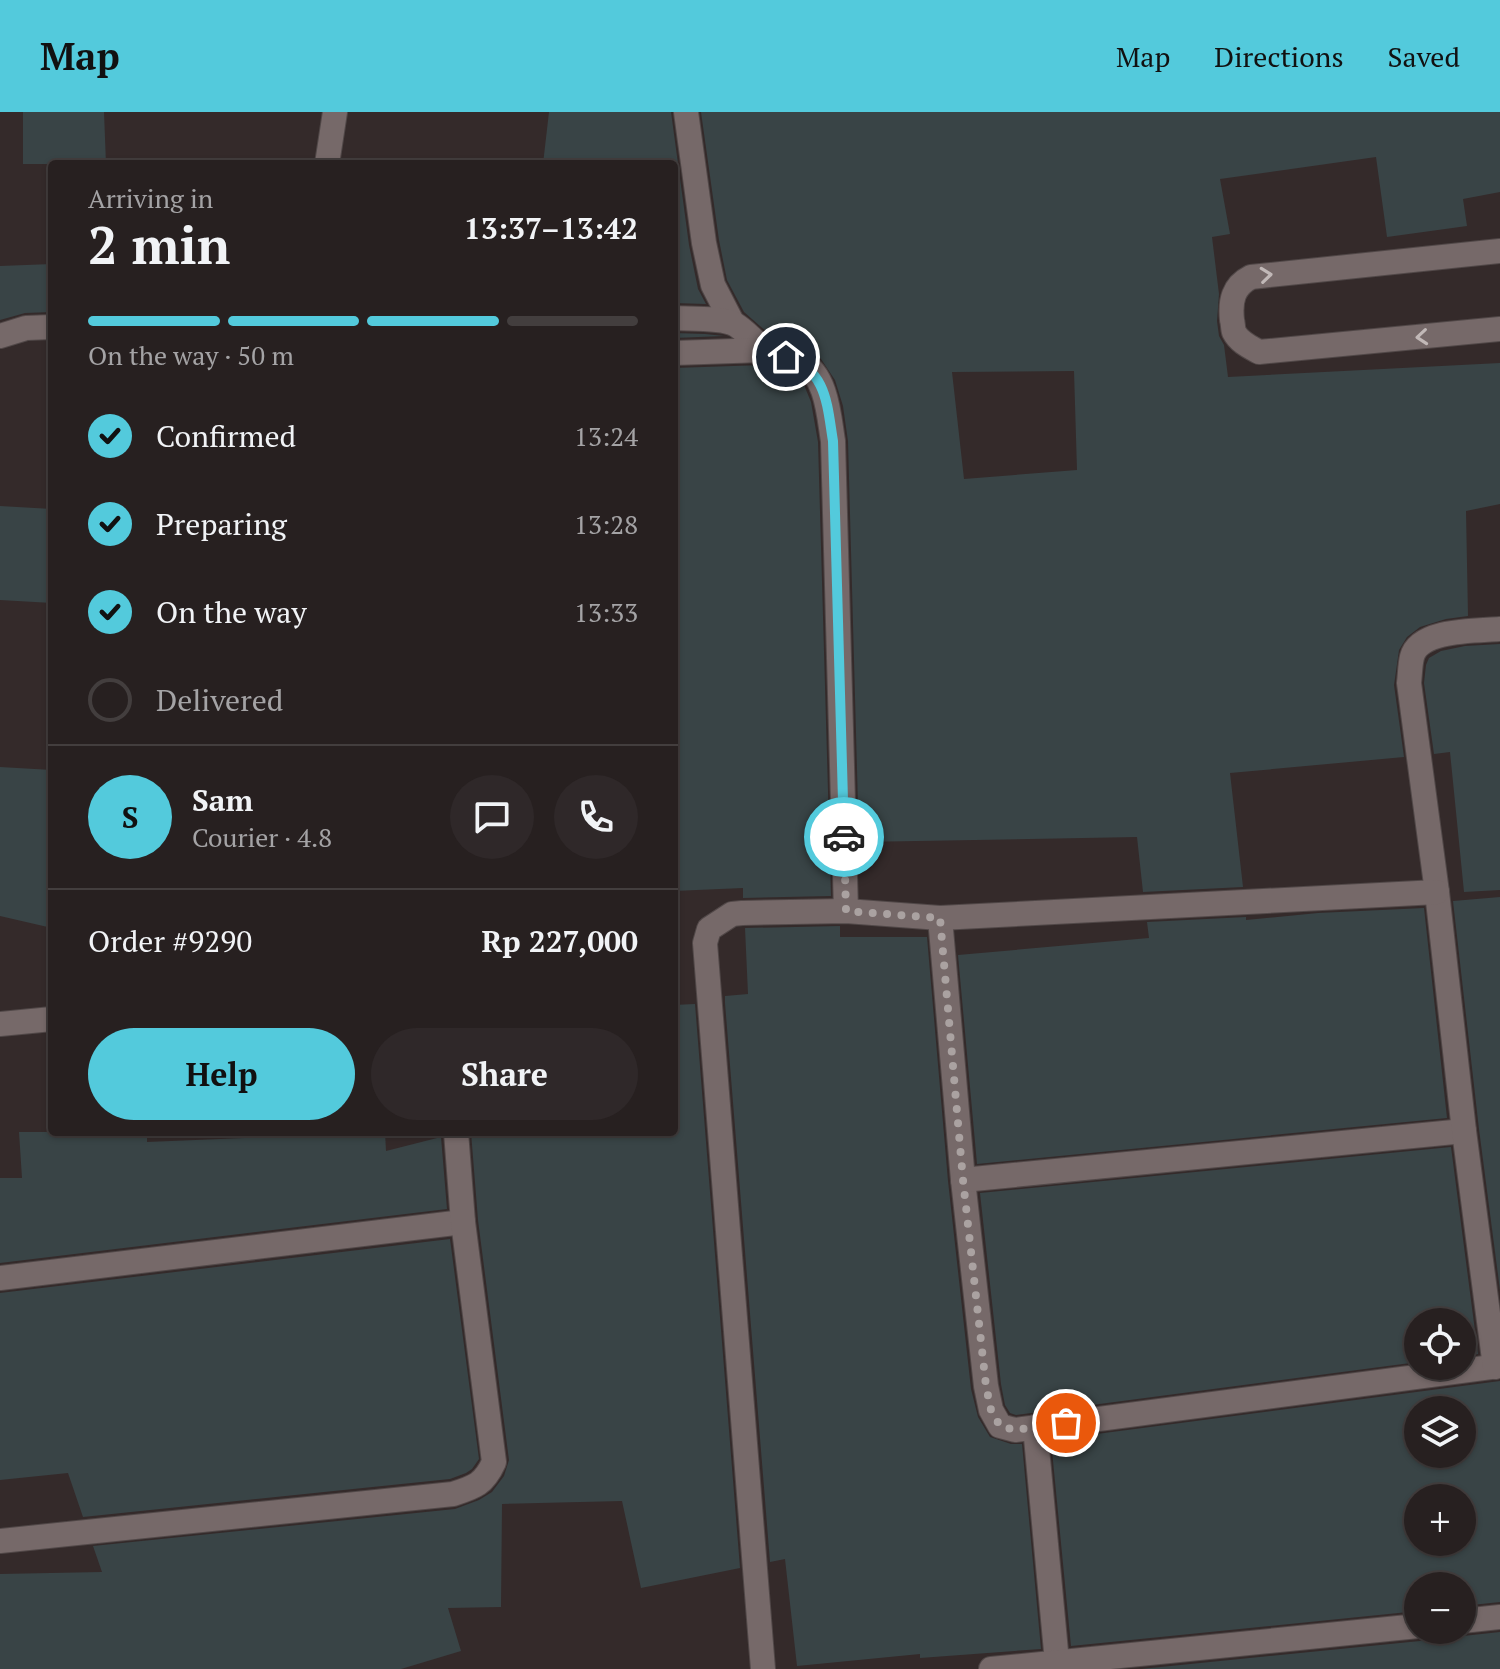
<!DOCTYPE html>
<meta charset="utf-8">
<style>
body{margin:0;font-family:"PT Serif",serif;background:#2f2829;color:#f1f3f6;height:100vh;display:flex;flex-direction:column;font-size:30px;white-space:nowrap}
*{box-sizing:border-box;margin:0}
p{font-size:26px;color:#a4a3a5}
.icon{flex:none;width:44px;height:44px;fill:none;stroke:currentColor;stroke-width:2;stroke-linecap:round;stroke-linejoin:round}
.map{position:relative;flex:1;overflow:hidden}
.details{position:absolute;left:48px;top:48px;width:630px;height:976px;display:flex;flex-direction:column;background:#272020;border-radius:8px;box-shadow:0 2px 6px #0004,0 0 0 2px #433e3e}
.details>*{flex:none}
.tools{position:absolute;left:1404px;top:1196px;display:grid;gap:16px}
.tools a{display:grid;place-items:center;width:72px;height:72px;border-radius:50%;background:#272020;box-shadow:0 2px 6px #0004,0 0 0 2px #433e3e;font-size:40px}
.pin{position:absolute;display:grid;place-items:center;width:68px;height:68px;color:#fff;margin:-34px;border:4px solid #fff;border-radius:50%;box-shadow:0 2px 8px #0007}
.courier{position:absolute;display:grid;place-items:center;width:80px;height:80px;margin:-40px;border:6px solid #53cadc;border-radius:50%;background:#fff;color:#222;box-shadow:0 2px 10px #0007}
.summary em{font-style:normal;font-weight:700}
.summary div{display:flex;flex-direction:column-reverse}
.summary{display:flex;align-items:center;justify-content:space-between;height:136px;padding:0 40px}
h1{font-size:52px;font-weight:700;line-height:60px}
.bar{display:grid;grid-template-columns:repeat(4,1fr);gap:12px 8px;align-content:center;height:96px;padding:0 40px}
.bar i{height:10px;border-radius:6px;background:#433e3e}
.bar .current{background:#53cadc}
.bar p{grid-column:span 4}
.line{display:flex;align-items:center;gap:20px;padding:0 40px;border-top:2px solid #433e3e}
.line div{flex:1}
.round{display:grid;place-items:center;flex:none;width:84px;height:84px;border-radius:42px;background:#2f2829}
ol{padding:0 40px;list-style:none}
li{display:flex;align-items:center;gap:24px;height:88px}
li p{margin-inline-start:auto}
li .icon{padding:8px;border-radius:50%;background:#53cadc;color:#111;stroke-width:4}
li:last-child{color:#a4a3a5}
li i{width:44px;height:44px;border:4px solid #433e3e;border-radius:50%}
.action{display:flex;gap:16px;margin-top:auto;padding:16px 40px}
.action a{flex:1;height:92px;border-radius:48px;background:#53cadc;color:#111;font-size:32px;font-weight:700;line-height:92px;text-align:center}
.action a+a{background:#2f2829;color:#f1f3f6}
header{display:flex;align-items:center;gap:48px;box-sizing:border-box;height:112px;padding:0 40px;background:#53cadc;color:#111}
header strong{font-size:38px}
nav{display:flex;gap:44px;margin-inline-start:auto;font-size:28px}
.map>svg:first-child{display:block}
.building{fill:#394446;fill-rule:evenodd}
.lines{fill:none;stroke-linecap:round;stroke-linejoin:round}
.minor-casing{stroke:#514848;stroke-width:26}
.minor{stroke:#766969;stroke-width:24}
.oneway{stroke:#c1b8b7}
.done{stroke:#aaa2a1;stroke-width:8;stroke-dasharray:0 14.4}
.route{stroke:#53cadc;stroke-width:10}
</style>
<header>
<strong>Map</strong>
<nav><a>Map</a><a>Directions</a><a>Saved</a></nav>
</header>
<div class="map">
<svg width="1500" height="1557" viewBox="0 0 1500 1557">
<rect width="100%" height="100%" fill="#342a2a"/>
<!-- building -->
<g class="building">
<path d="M23,0h81l2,52h-83z"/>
<path d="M549,0h122l18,133 9,44 8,15 -32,-1v-139h-131z"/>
<path d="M701,0h799v80l-37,7 4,27 -80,11 -11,-80 -156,22 10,55 -18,3 7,57 -2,27 2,15 5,9 4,32 272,-14v141l-34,7 2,105 -22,3 -26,8 -13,10 -8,13 -5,35 10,72 -174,16 13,114 -100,5 -6,-55 -278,5 -11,-401 -5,-35 -8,-26 -14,-21 -14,-11 -31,-10 -9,-6 -23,-20 -17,-32 -8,-40zM1074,259l3,99 -113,9 -12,-107z"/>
<path d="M52,152v48l-27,1 -25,7v-54z"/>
<path d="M674,221l31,1 19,2 -50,2z"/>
<path d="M763,253l30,10 11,10 7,17 7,40 13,454 -88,2v-10l-69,3v-523z"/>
<path d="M0,394l52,3v94l-52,-3z"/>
<path d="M1500,532v246l-36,2 -14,-140 -16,2 -10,-71 2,-18 3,-7 12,-7 24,-5z"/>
<path d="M0,655l52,3v158l-52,-12z"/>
<path d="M1500,785v393l-21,-161 -26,-228z"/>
<path d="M1424,796l23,210 -470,46 -19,-209 191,-17 -2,-16 99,-5v3l72,-7z"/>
<path d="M840,814v11h87l21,244 23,208 7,28 12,20 21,7h11l19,205 -121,9v-4l-123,12 -12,-107 -15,3 -45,-559v-7l23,-2 -3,-66z"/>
<path d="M695,892l45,564 -99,20 -19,-87 -120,3 -1,103 -53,1 13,43 -60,18h-401v-95l102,-2 -9,-26 362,-37 24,-9 13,-8 12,-16 5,-16 -31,-240 -7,-88h203v-127z"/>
<path d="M19,1020h128v10l145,-6v-3l26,-1h67l1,19 55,-14 6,72 -447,54v-85h22z"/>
<path d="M1451,1035l27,207 -16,2v-34h-44v40l-402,53 -6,-2 -5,-8 -4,-21 -21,-191z"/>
<path d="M450,1127l29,220 -7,10 -6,4 -16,6 -367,38 -15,-44 -68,7v-187z"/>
<path d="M1500,1269v221l-38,4v-20h-44v25l-347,35 -20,-206zM1418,1298h44v44h-44zM1418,1386h44v44h-44z"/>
<path d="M1432,1518h18l5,4 8,2 37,-4v37h-359l279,-28 7,-3z"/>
</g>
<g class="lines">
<!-- minor casing -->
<g class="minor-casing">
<g id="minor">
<path d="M686,0l18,131 9,42 19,37"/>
<path d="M327,52l8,-52"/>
<path d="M1500,139l-249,26c-18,9 -21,24 -19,43 1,3 1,10 2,12 5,10 16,15 25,20l241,-23"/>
<path d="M674,206c16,1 49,-1 62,7 11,7 19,18 29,24 11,7 25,7 36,13 26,13 28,55 32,79l13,470"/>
<path d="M0,224l26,-8 26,-1"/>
<path d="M674,241l91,-3"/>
<path d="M940,806l23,262 23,206 5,24 9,16 15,4 485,-64"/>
<path d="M0,912l52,-5"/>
<path d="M963,1068l501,-49"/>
<path d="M0,1166l463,-56"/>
<path d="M1495,1255l-31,-236 -27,-239 -28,-209c1,-8 1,-18 3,-26 7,-28 64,-26 88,-28"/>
<path d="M1035,1315l22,235"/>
<path d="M0,1429l453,-47c22,-7 31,-10 41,-32l-31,-240 -7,-90"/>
<path d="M1462,1509l38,-4"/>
<path d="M763,1557l-58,-726 4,-14 23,-15 10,-1 104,-2 94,7 497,-26"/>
<path d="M991,1557l427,-43"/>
</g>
</g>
<!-- minor -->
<use href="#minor" class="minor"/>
</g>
<!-- one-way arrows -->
<defs><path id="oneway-chevron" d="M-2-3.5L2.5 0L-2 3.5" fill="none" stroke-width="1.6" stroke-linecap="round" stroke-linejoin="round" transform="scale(2)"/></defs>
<g class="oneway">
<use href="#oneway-chevron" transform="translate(1266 163) rotate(-6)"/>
<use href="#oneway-chevron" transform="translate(1422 225) rotate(175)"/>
</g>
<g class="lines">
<!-- done -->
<path class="done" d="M844,725l2,74 94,7 23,262 23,206 5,24 9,16 15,4 51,-7"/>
<!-- route -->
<path class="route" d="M786,245c41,13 41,48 47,84l11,396"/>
</g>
</svg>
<div class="tools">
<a><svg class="icon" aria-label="locate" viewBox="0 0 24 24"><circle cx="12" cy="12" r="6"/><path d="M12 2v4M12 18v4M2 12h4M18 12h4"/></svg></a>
<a><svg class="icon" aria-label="layers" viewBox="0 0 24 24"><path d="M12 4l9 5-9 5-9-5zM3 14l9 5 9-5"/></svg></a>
<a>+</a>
<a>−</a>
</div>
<div class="pin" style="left:1066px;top:1311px;background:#ea580c"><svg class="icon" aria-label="bag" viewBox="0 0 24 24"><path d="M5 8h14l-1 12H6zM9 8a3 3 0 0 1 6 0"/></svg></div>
<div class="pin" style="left:786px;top:245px;background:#1f2937"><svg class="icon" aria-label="home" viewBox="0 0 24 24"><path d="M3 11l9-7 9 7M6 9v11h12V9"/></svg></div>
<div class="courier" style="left:844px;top:725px"><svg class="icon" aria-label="car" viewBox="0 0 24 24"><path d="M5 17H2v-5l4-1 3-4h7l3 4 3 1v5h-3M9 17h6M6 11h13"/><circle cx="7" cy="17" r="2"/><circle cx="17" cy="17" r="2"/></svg></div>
<section class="details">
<div class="summary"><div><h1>2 min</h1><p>Arriving in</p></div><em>13:37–13:42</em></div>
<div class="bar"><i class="current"></i><i class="current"></i><i class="current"></i><i></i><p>On the way · 50 m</p></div>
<ol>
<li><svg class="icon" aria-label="check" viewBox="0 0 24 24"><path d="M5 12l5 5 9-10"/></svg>Confirmed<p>13:24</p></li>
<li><svg class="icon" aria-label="check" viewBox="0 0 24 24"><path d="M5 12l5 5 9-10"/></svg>Preparing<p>13:28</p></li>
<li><svg class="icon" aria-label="check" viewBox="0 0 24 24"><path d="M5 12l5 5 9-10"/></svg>On the way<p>13:33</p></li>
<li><i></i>Delivered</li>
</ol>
<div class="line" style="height:144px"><b class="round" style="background:#53cadc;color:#111">S</b><div><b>Sam</b><p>Courier · 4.8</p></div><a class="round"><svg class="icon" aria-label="chat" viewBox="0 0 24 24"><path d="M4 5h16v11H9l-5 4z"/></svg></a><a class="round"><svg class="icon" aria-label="phone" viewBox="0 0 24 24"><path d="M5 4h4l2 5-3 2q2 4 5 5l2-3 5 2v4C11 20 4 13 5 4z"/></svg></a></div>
<div class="line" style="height:104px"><div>Order #9290</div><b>Rp 227,000</b></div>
<div class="action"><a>Help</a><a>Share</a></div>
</section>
</div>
